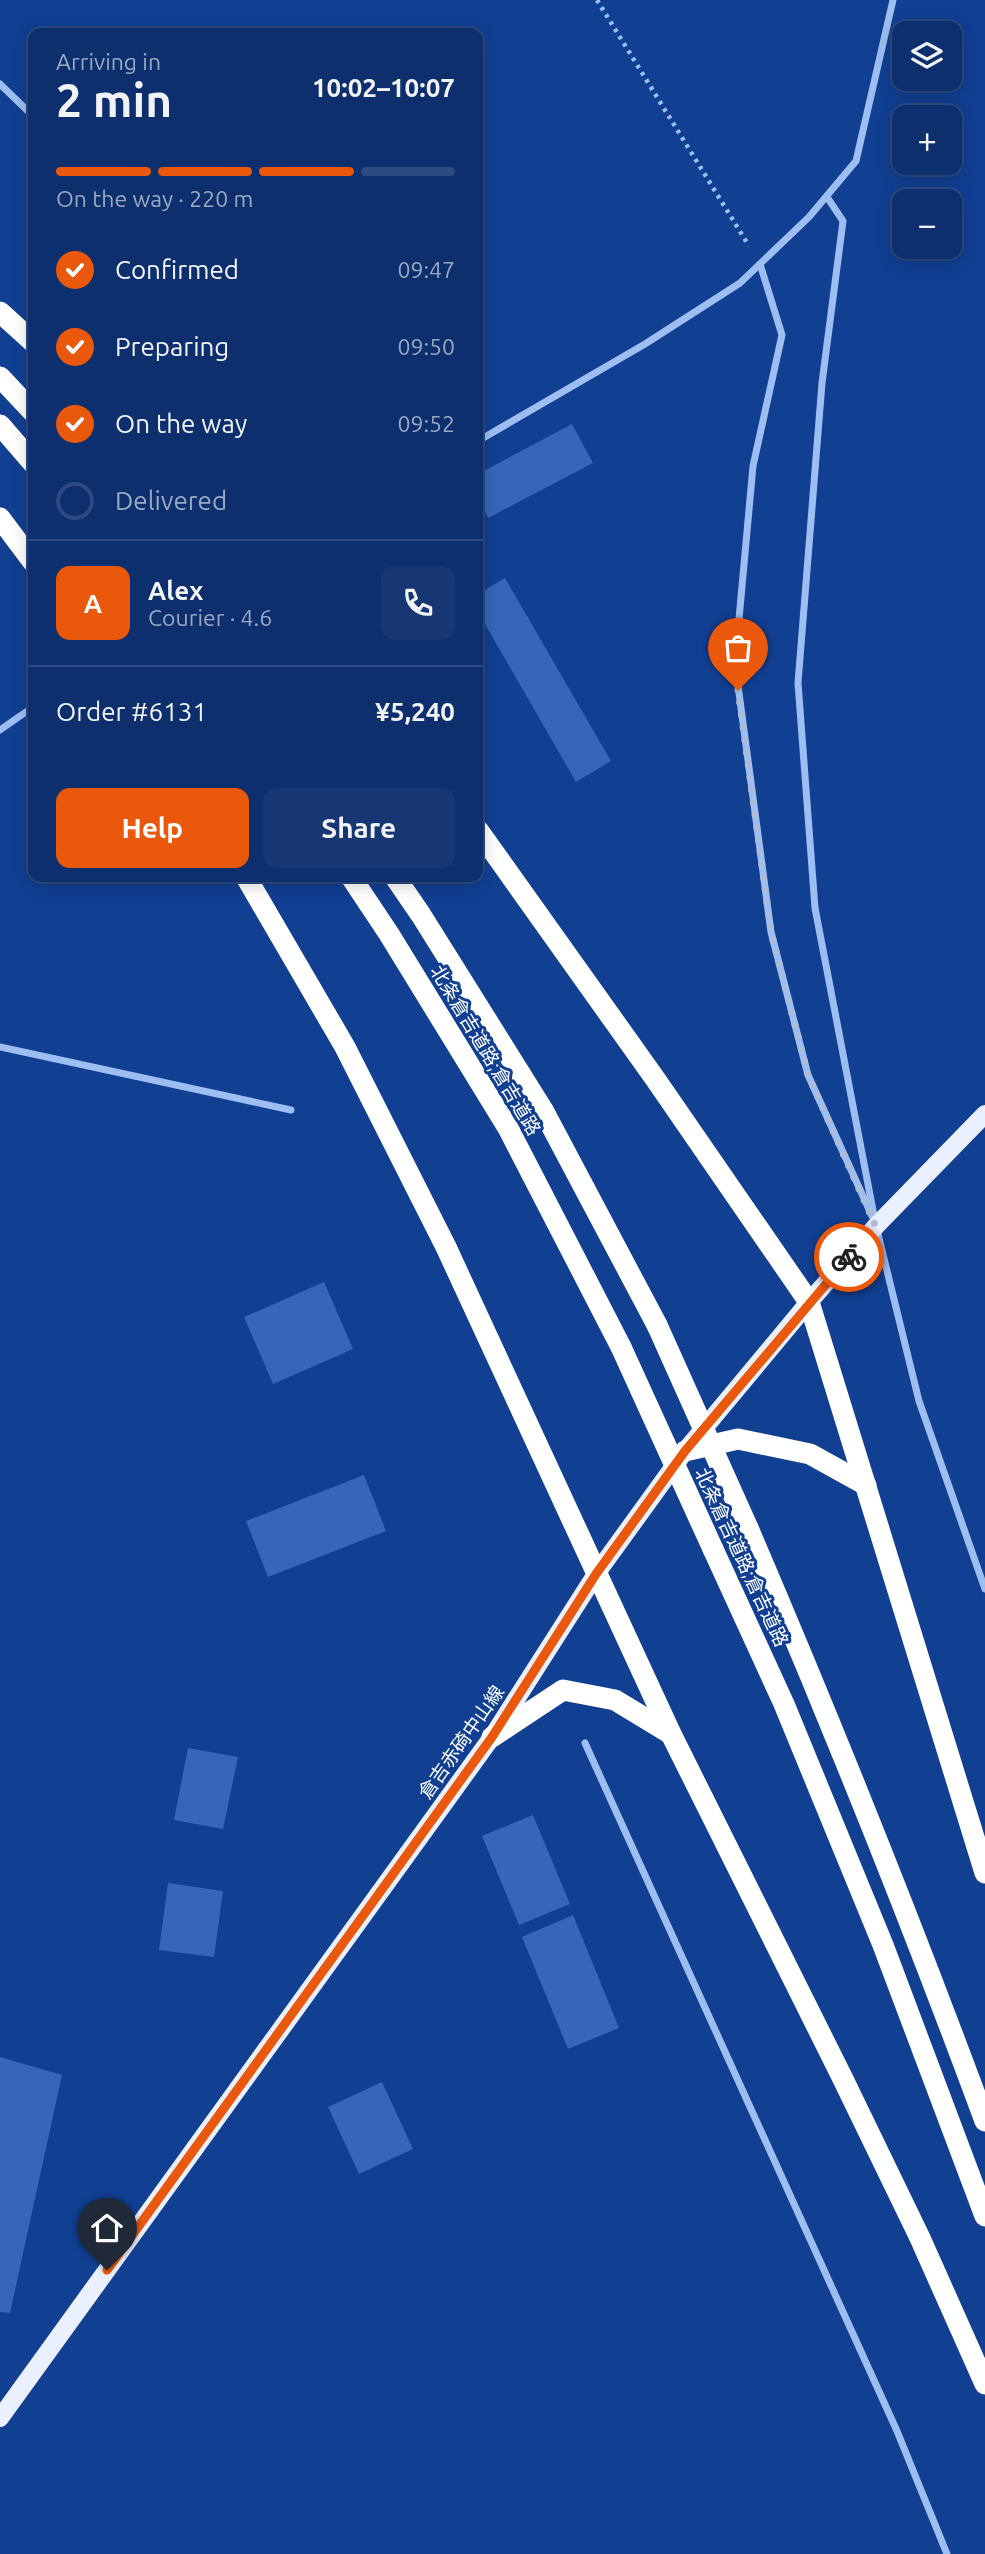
<!DOCTYPE html>
<meta charset="utf-8">
<style>
body{margin:0;font-family:Ubuntu,"Noto Sans JP",sans-serif;background:#163773;color:#f1f3f6;height:100vh;display:flex;flex-direction:column;font-size:26px;white-space:nowrap}
*{box-sizing:border-box;margin:0}
p{font-size:23px;color:#9aa9c2}
.icon{flex:none;width:38px;height:38px;fill:none;stroke:currentColor;stroke-width:2;stroke-linecap:round;stroke-linejoin:round}
.map{position:relative;flex:1;overflow:hidden}
.details{position:absolute;left:28px;top:28px;width:455px;height:854px;display:flex;flex-direction:column;background:#0d2f6e;border-radius:14px;box-shadow:0 4px 18px #0003,0 0 0 2px #2d4a81}
.details>*{flex:none}
.controls{position:absolute;left:892px;top:21px;display:grid;gap:14px}
.controls a{display:grid;place-items:center;width:70px;height:70px;border-radius:14px;background:#0d2f6e;box-shadow:0 4px 18px #0003,0 0 0 2px #2d4a81;font-size:35px}
.pin{position:absolute;display:grid;place-items:center;width:60px;height:60px;color:#fff;margin:-72px -30px;border-radius:50% 50% 50% 0;rotate:-45deg;box-shadow:0 0 7px #0007}
.pin .icon{rotate:45deg}
.courier{position:absolute;display:grid;place-items:center;width:70px;height:70px;margin:-35px;border:5px solid #ea580c;border-radius:50%;background:#fff;color:#222;box-shadow:0 2px 9px #0007}
.headline em{font-style:normal;font-weight:700}
.headline div{display:flex;flex-direction:column-reverse}
.headline{display:flex;align-items:center;justify-content:space-between;height:119px;padding:0 28px}
h1{font-size:46px;font-weight:700;line-height:52px}
.bar{display:grid;grid-template-columns:repeat(4,1fr);gap:10px 7px;align-content:center;height:84px;padding:0 28px}
.bar i{height:9px;border-radius:5px;background:#2d4a81}
.bar .on{background:#ea580c}
.bar p{grid-column:span 4}
.line{display:flex;align-items:center;gap:18px;padding:0 28px;border-top:2px solid #2d4a81}
.line div{flex:1}
.round{display:grid;place-items:center;flex:none;width:74px;height:74px;border-radius:14px;background:#163773}
ol{padding:0 28px;list-style:none}
li{display:flex;align-items:center;gap:21px;height:77px}
li p{margin-inline-start:auto}
li .icon{padding:7px;border-radius:50%;background:#ea580c;color:#fff;stroke-width:4}
li:last-child{color:#9aa9c2}
li i{width:38px;height:38px;border:4px solid #2d4a81;border-radius:50%}
.button{display:flex;gap:14px;margin-top:auto;padding:14px 28px}
.button a{flex:1;height:80px;border-radius:14px;background:#ea580c;color:#fff;font-size:28px;font-weight:700;line-height:80px;text-align:center}
.button a+a{background:#163773;color:#f1f3f6}
.map>svg:first-child{display:block}
.building{fill:#3566ba}
.lines{fill:none;stroke-linecap:round;stroke-linejoin:round}
.path{stroke:#9ebef3;stroke-width:4.5;stroke-dasharray:3.5 5;stroke-linecap:butt}
.street{stroke:#9ebef3;stroke-width:7}
.primary{stroke:#eaf0ff;stroke-width:18}
.highway{stroke:#fff;stroke-width:21}
.highway-bridge{stroke:#fff;stroke-width:21}
.done{stroke:#acbcd9;stroke-width:7;stroke-dasharray:0 12.6}
.route{stroke:#ea580c;stroke-width:9}
.labels{text-anchor:middle;stroke-width:6;stroke-linejoin:round;paint-order:stroke}
.street-label{font-size:19px;fill:#fff;stroke:#113f92}
</style>
<div class="map">
<svg width="985" height="2554" viewBox="0 0 985 2554">
<rect width="100%" height="100%" fill="#113f92"/>
<!-- building -->
<g class="building">
<path d="M572,424l21,39 -105,55 -10,-20v-24z"/>
<path d="M505,578l106,183 -35,21 -98,-170v-18z"/>
<path d="M324,1282l29,67 -80,35 -29,-67z"/>
<path d="M364,1475l22,56 -118,46 -22,-56z"/>
<path d="M188,1748l50,9 -15,72 -49,-9z"/>
<path d="M533,1815l37,89 -51,21 -37,-89z"/>
<path d="M168,1883l55,8 -9,66 -55,-7z"/>
<path d="M573,1915l46,113 -51,21 -46,-112z"/>
<path d="M0,2057l62,18 -52,238 -10,-1z"/>
<path d="M382,2082l31,67 -54,25 -31,-67z"/>
</g>
<g class="lines">
<!-- path -->
<path class="path" d="M597,0l152,246"/>
<!-- street -->
<g class="street">
<path d="M0,84l33,32"/>
<path d="M827,197l16,24 -21,162 -24,300 17,225 61,318 43,175 66,188"/>
<path d="M760,264l22,71 -29,131 -18,197 36,269 37,143 64,141"/>
<path d="M478,441l167,-97 95,-61 69,-66 47,-56 37,-161"/>
<path d="M0,730l33,-23"/>
<path d="M0,1047l291,63"/>
<path d="M585,1743l312,688 50,123"/>
</g>
<!-- primary -->
<path class="primary" d="M0,2418l492,-681 104,-163 89,-123 124,-149 67,-76 109,-112"/>
<!-- highway -->
<g class="highway">
<path d="M0,312l33,30"/>
<path d="M0,377l33,35"/>
<path d="M0,425l33,38"/>
<path d="M0,518l33,44"/>
<path d="M478,830l178,250 153,222 176,571"/>
<path d="M246,877l99,170 101,200 225,487 172,345 77,159 65,146"/>
<path d="M351,877l38,57 119,194 113,219"/>
<path d="M395,877l26,38 122,195 114,215"/>
<path d="M685,1451l53,-12 72,15 56,31"/>
<path d="M748,1528c84,196 163,393 237,593"/>
<path d="M713,1549l71,155 99,241 102,271"/>
<path d="M492,1737l71,-47 52,10 56,34"/>
</g>
<!-- highway-bridge -->
<g class="highway-bridge">
<path d="M657,1325l91,203"/>
<path d="M621,1347l92,202"/>
</g>
</g>
<g class="lines">
<!-- done -->
<path class="done" d="M738,690l33,242 37,143 68,152 -27,30"/>
<!-- route -->
<path class="route" d="M107,2270l385,-533 104,-163 89,-123 164,-194"/>
</g>
<g class="labels">
<!-- street labels -->
<g class="street-label">
<text transform="translate(486 1050) rotate(59)" y="7">北条倉吉道路;倉吉道路</text>
<text transform="translate(742 1557) rotate(65)" y="7">北条倉吉道路;倉吉道路</text>
<text transform="translate(461 1742) rotate(-55)" y="7">倉吉赤碕中山線</text>
</g>
</g>
</svg>
<div class="controls">
<a><svg class="icon" aria-label="layers" viewBox="0 0 24 24"><path d="M12 4l9 5-9 5-9-5zM3 14l9 5 9-5"/></svg></a>
<a>+</a>
<a>−</a>
</div>
<div class="pin" style="left:738px;top:690px;background:#ea580c"><svg class="icon" aria-label="bag" viewBox="0 0 24 24"><path d="M5 8h14l-1 12H6zM9 8a3 3 0 0 1 6 0"/></svg></div>
<div class="pin" style="left:107px;top:2270px;background:#1f2937"><svg class="icon" aria-label="home" viewBox="0 0 24 24"><path d="M3 11l9-7 9 7M6 9v11h12V9"/></svg></div>
<div class="courier" style="left:849px;top:1257px"><svg class="icon" aria-label="bike" viewBox="0 0 24 24"><circle cx="6" cy="16" r="4"/><circle cx="18" cy="16" r="4"/><path d="M6 16l4-8h5l3 8M10 8l3 8H6M13 5h3"/></svg></div>
<section class="details">
<div class="headline"><div><h1>2 min</h1><p>Arriving in</p></div><em>10:02–10:07</em></div>
<div class="bar"><i class="on"></i><i class="on"></i><i class="on"></i><i></i><p>On the way · 220 m</p></div>
<ol>
<li><svg class="icon" aria-label="check" viewBox="0 0 24 24"><path d="M5 12l5 5 9-10"/></svg>Confirmed<p>09:47</p></li>
<li><svg class="icon" aria-label="check" viewBox="0 0 24 24"><path d="M5 12l5 5 9-10"/></svg>Preparing<p>09:50</p></li>
<li><svg class="icon" aria-label="check" viewBox="0 0 24 24"><path d="M5 12l5 5 9-10"/></svg>On the way<p>09:52</p></li>
<li><i></i>Delivered</li>
</ol>
<div class="line" style="height:126px"><b class="round" style="background:#ea580c;color:#fff">A</b><div><b>Alex</b><p>Courier · 4.6</p></div><a class="round"><svg class="icon" aria-label="phone" viewBox="0 0 24 24"><path d="M5 4h4l2 5-3 2q2 4 5 5l2-3 5 2v4C11 20 4 13 5 4z"/></svg></a></div>
<div class="line" style="height:91px"><div>Order #6131</div><b>¥5,240</b></div>
<div class="button"><a>Help</a><a>Share</a></div>
</section>
</div>
